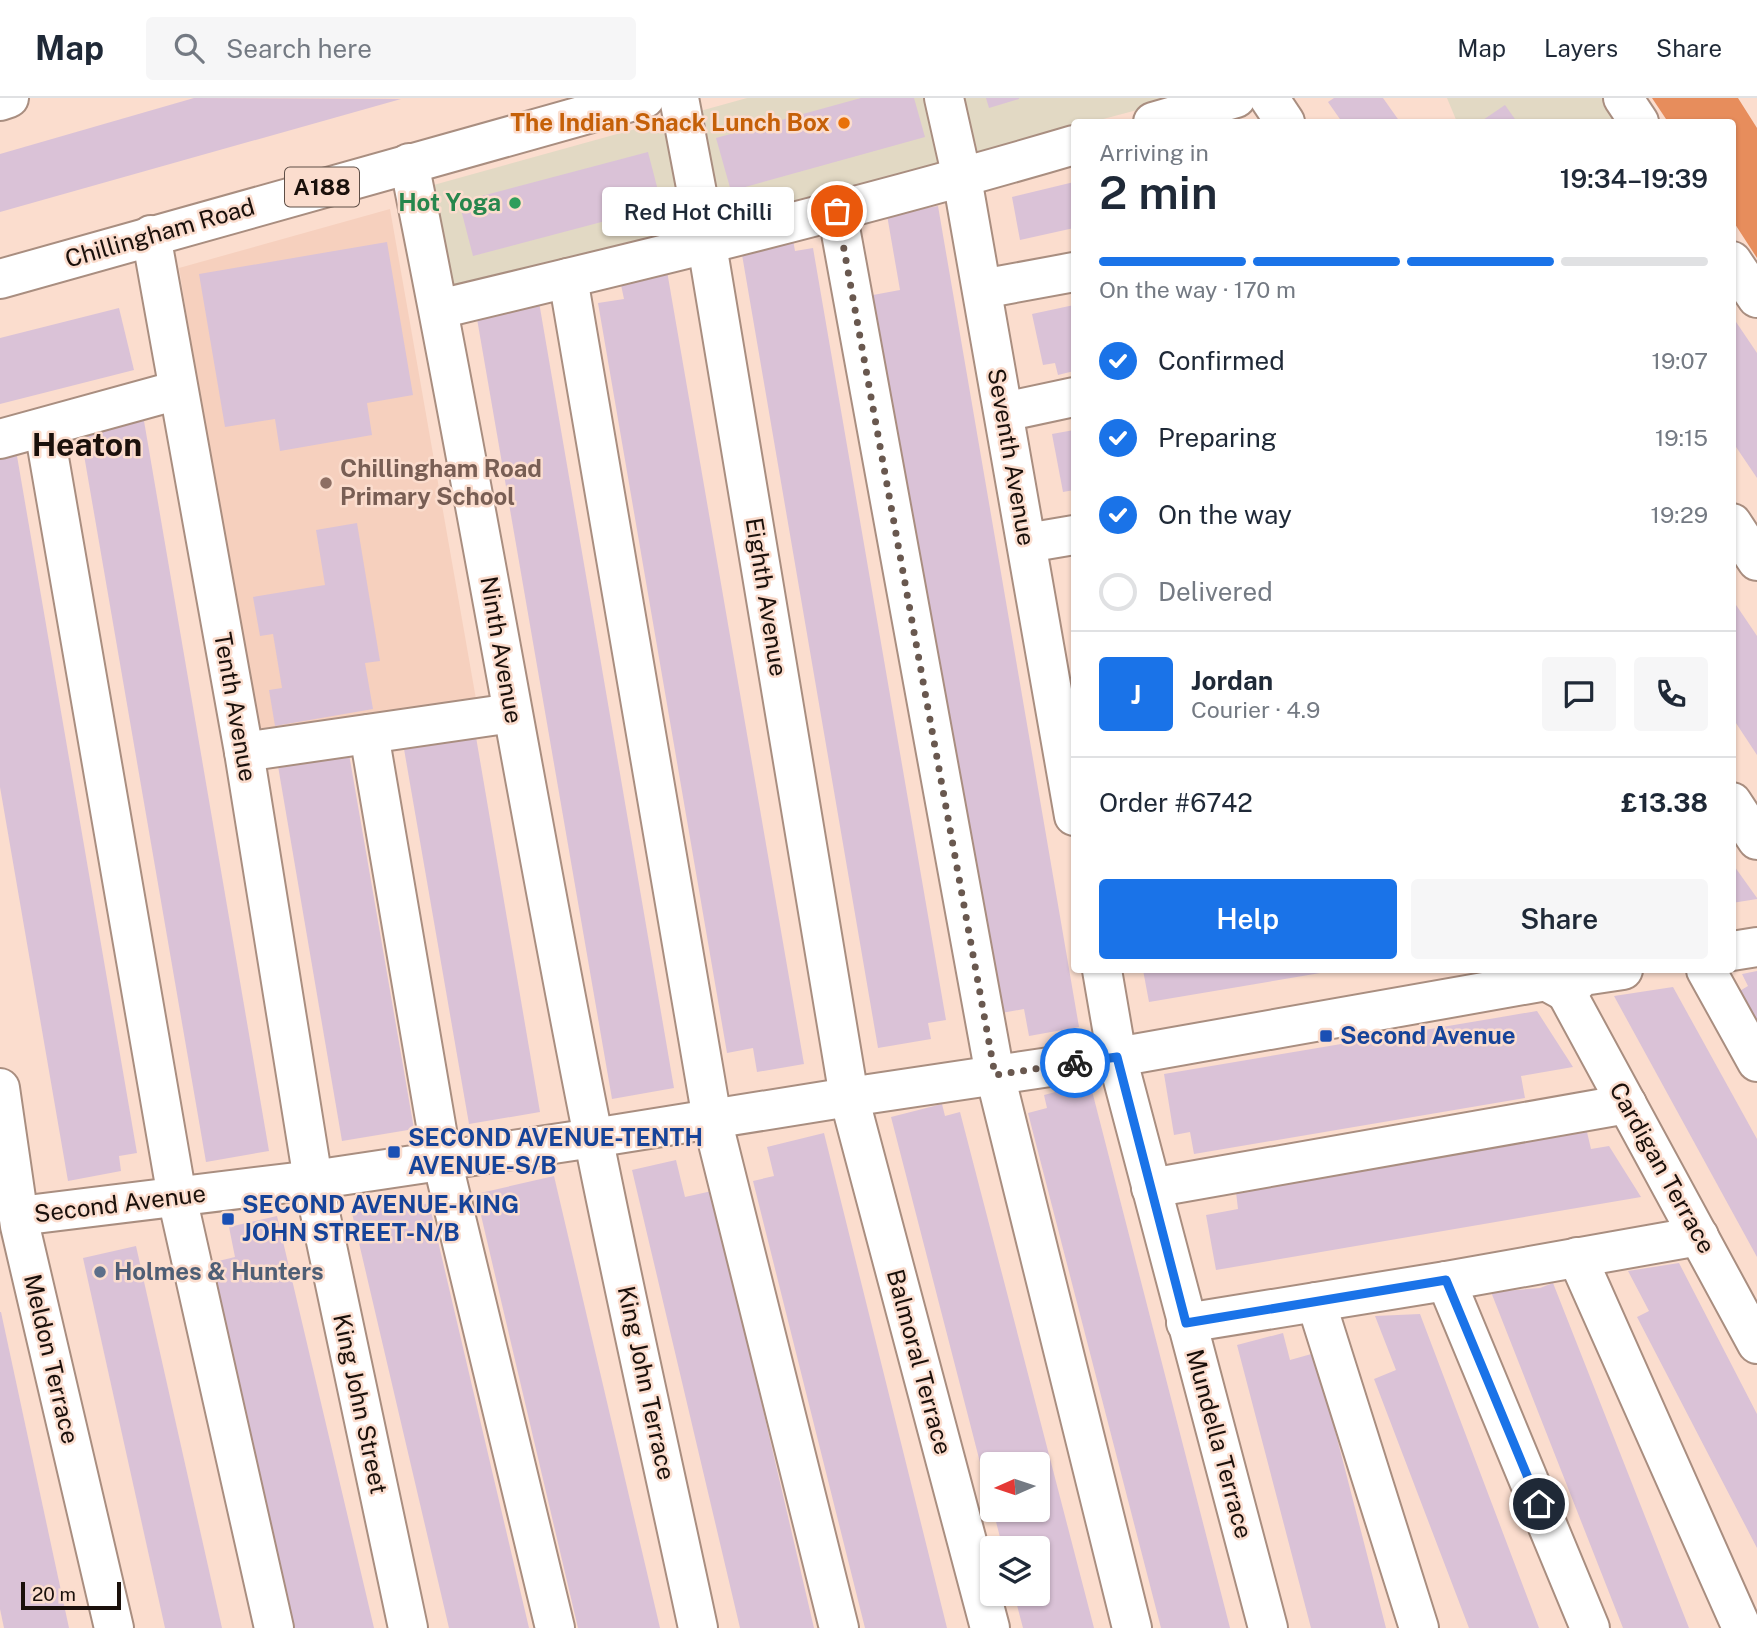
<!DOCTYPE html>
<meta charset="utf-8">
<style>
body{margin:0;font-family:"Public Sans",sans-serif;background:#f6f6f7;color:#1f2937;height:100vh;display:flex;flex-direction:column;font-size:26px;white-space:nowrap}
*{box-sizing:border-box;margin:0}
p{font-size:23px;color:#747a83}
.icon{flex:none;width:38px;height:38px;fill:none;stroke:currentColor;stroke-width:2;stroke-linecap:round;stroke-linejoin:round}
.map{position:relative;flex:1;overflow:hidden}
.panel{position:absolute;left:1071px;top:21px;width:665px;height:854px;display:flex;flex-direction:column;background:#fff;border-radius:7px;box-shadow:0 2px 5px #0004}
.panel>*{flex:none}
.needle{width:46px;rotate:267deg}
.tools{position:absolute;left:980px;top:1354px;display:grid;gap:14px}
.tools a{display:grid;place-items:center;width:70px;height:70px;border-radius:7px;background:#fff;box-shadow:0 2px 5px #0004;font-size:35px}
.scale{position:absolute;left:21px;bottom:18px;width:100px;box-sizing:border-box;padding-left:7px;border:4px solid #1a100b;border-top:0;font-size:19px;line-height:24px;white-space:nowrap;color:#1a100b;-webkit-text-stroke:5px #fbddce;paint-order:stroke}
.pin{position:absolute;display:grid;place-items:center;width:60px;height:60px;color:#fff;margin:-30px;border:4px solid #fff;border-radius:50%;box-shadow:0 2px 7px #0007}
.courier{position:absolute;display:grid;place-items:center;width:70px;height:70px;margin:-35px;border:5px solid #1a73e8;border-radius:50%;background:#fff;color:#222;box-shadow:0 2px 9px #0007}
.bubble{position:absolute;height:49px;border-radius:7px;background:#fff;box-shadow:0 2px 5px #0004;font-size:23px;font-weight:600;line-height:49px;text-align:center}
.head em{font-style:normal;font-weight:600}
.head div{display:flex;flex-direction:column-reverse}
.head{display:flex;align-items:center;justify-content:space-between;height:119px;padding:0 28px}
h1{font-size:46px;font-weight:600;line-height:52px}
.bar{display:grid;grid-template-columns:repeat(4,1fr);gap:10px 7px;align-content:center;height:84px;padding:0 28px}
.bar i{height:9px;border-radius:5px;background:#e0e1e3}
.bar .on{background:#1a73e8}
.bar p{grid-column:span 4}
.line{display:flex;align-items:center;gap:18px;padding:0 28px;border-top:2px solid #e0e1e3}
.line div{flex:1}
.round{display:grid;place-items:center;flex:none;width:74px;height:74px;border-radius:7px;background:#f6f6f7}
ol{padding:0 28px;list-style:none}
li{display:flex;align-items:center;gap:21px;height:77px}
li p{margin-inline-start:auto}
li .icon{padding:7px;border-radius:50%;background:#1a73e8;color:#fff;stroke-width:4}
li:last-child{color:#747a83}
li i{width:38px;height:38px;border:4px solid #e0e1e3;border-radius:50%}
.primary-button{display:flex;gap:14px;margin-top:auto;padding:14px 28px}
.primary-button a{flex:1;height:80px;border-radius:7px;background:#1a73e8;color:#fff;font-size:28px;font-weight:600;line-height:80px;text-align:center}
.primary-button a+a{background:#f6f6f7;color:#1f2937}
header{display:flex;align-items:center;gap:42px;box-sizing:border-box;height:98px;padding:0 35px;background:#fff;border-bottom:2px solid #e0e1e3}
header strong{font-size:33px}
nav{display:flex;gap:38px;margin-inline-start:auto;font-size:24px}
.search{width:490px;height:63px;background:#f6f6f7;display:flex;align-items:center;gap:18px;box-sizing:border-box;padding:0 24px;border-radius:7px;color:#747a83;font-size:26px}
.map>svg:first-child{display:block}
.commercial{fill:#e2d9c4}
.built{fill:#f6d0be}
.forest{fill:#e78d5c}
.building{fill:#dac2d7}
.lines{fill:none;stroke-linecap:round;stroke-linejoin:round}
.minor-casing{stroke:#a98e80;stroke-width:42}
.major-casing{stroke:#a98e80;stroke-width:42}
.minor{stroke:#fff;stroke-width:38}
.major{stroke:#fff;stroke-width:38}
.done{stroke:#69584f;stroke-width:7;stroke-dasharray:0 12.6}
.route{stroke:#1a73e8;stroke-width:9}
.food-dot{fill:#e8710a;stroke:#fbddce;stroke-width:2.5}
.leisure-dot{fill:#2e9e5b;stroke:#fbddce;stroke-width:2.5}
.education-dot{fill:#8d6e63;stroke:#fbddce;stroke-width:2.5}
.transit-dot{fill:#1a4fb4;stroke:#fbddce;stroke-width:2.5}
.service-dot{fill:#5c6f8a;stroke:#fbddce;stroke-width:2.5}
.labels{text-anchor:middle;stroke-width:5;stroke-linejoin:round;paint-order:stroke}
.shield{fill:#fbddce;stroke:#5e4e46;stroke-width:2}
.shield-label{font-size:23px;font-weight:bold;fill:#1a100b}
.food-label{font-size:24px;font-weight:bold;fill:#c56008;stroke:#fbddce;text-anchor:end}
.leisure-label{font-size:24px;font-weight:bold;fill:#27864d;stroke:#fbddce;text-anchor:end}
.street-label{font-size:24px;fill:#1a100b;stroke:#fbddce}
.education-label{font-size:24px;font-weight:bold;fill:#785e54;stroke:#fbddce;text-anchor:start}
.transit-label{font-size:24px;font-weight:bold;fill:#164399;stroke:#fbddce;text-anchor:start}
.service-label{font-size:24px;font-weight:bold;fill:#4e5e75;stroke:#fbddce;text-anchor:start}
.district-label{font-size:32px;font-weight:bold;fill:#1a100b;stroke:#fbddce}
</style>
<header>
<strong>Map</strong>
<div class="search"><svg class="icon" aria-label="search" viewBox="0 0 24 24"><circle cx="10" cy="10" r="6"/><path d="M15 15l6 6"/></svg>Search here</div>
<nav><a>Map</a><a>Layers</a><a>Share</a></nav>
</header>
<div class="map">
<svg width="1757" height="1530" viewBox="0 0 1757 1530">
<rect width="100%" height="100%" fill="#fbddce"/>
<!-- commercial -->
<g class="commercial">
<path d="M747,0h435l-90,24h-18v5l-622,169 -22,-110z"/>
<path d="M1447,0h164l15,24h-169z"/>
</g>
<!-- built -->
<path class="built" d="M390,111l86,490 -222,34 -75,-465z"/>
<!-- forest -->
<path class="forest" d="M1652,0h86l19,30v130l-24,-37 -1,-99h-64z"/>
<!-- building -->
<g class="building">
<path d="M194,0l207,1 -401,113v-58z"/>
<path d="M861,0h53l11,39 -194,54 -15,-53z"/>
<path d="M986,0h33v1l-30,9z"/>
<path d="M1334,0h49l17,24h-58l-14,-20z"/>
<path d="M1505,7l12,17h-37z"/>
<path d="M648,54l14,54 -189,50 -14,-54z"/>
<path d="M1074,84v46l-54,12 -8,-43z"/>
<path d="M938,108l141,821 -50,9 -5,-27 -28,5 -123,-719 27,-5 -13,-75z"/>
<path d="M792,136l3,17 18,-3 133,772 -18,3 3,16 -53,9 -138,-805z"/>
<path d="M387,144l26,153 -46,8 5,32 -92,16 -5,-32 -50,8 -26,-153z"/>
<path d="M667,173l137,793 -47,8 -4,-24 -26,5 -129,-750 26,-4 -4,-19z"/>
<path d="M539,204l135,786 -62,11 -136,-786z"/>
<path d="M1074,207v66l-16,4 -3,-12 -12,2 -11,-51z"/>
<path d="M119,210l15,62 -134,34v-66z"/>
<path d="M1732,218l25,37v125l-25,-37z"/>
<path d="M143,317l126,736 -63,11 -127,-736z"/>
<path d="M1074,332v60l-11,2 -11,-58z"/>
<path d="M17,358l120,697 -18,3 2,15 -53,10 -68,-394v-328z"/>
<path d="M357,425l23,138 -15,2 8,46 -98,17 -6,-36 13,-2 -9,-54 -13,2 -7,-39 72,-12 -9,-55z"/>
<path d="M1732,501l25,37v119l-25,-38z"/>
<path d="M476,639l64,375 -71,12 -65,-375z"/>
<path d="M349,656l65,375 -72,12 -64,-375z"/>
<path d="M1732,765l25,35v1l-25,4z"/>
<path d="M1143,872h189v1l-183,31z"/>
<path d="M1757,873v54l-19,-33 10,-6 -6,-12z"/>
<path d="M1673,889l84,152v118l-143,-261z"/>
<path d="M1537,913l36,56 -52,9 4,22 -331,56 -4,-22 -16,3 -10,-61z"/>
<path d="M1090,985l140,545h-69l-133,-515 19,-5 -3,-13z"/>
<path d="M942,1006l3,12 15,-4 134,516h-71l-9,-34h24v-45h-35l-10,-39h45v-45h-46l-1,40 -100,-388z"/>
<path d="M1587,1034l4,17 18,-3 32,51 -425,73 -10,-55 32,-6 -2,-17z"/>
<path d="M824,1035l123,495h-82l-112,-447 21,-5 -7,-29z"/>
<path d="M676,1062l9,37 27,-6 102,437h-74l-108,-458z"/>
<path d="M554,1078l106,452h-82l-102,-434z"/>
<path d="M405,1103l2,7 22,-5 100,425h-80l-97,-415z"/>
<path d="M277,1118l97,412h-82l-86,-364 29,-7 -6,-30z"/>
<path d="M136,1148l86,382h-57l-82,-370z"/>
<path d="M1679,1165l78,151v134l-120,-231 12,-6 -21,-40z"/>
<path d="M1553,1185l136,345h-66l-132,-336 49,-4z"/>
<path d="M0,1214h1l68,316h-65l-4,-19z"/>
<path d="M1420,1216l119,314h-70l-95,-249 22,-9 -21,-54z"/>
<path d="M1283,1235l7,27 25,-7 71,275h-75l-74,-283z"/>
</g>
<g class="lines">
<!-- minor casing -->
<g class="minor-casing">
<g id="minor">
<path d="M679,0l28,147 142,852 141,531"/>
<path d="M944,0l18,80 112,638"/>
<path d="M1269,0l16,24"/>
<path d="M1623,0l16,24"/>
<path d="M0,3l9,-3"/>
<path d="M1153,24l83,-24"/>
<path d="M409,65c66,323 119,649 184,973 33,165 70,328 105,492"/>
<path d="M837,113l158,864 137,553"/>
<path d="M151,137l93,517 69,428 95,448"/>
<path d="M1732,163l25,37"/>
<path d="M568,180l144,841 127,509"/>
<path d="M982,191l92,-17"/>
<path d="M439,211c213,-51 425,-102 635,-164"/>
<path d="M1004,314l70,-15"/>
<path d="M44,331l133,768 97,431"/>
<path d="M0,341l178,-49"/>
<path d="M1732,425l25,38"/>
<path d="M1027,445l47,-8"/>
<path d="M369,636l73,426 113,468"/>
<path d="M244,654l268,-39"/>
<path d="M1732,704l25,38"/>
<path d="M1732,853l25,-4"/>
<path d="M1102,872l15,87 151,571"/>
<path d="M1706,872l51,92"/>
<path d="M1566,894l191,352"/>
<path d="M1566,894l17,-16 40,-6"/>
<path d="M0,990l20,138 94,402"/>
<path d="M1151,1090l476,-84"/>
<path d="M19,1118l294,-36 280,-42 256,-41 268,-40 429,-76 20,11"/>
<path d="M1577,1159l165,371"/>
<path d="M1446,1183l144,347"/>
<path d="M1316,1204l103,326"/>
<path d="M1186,1225l260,-42 253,-45"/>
</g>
</g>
<!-- major casing -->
<g class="major-casing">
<path id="major" d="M0,181l645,-181"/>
</g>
<!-- minor -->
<use href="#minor" class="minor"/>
<!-- major -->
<use href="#major" class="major"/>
</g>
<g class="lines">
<!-- done -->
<path class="done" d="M837,113l158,864 80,-12"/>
<!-- route -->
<path class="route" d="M1075,965l42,-6 69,266 260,-43 93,224"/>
</g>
<!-- markers -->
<circle class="food-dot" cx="844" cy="25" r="7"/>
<circle class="leisure-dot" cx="515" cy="105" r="7"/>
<circle class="education-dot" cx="326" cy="385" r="7"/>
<g class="transit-dot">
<rect x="1319" y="931" width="14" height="14" rx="3.5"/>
<rect x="387" y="1047" width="14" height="14" rx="3.5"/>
<rect x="221" y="1114" width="14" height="14" rx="3.5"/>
</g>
<circle class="service-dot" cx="100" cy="1174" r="7"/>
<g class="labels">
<!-- shield labels -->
<rect class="shield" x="285" y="69.5" width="74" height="39" rx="5"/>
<g class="shield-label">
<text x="322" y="97">A188</text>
</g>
<!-- food labels -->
<g class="food-label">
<text x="830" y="33">The Indian Snack Lunch Box</text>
</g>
<!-- leisure labels -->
<g class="leisure-label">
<text x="501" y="113">Hot Yoga</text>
</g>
<!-- street labels -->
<g class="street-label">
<text transform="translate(160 135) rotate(-16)" y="8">Chillingham Road</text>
<text transform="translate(1011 359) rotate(80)" y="8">Seventh Avenue</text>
<text transform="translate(766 499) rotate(81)" y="8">Eighth Avenue</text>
<text transform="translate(501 552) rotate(80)" y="8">Ninth Avenue</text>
<text transform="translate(235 609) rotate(80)" y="8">Tenth Avenue</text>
<text transform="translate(1662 1070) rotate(61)" y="8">Cardigan Terrace</text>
<text transform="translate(120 1106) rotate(-7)" y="8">Second Avenue</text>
<text transform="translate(51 1261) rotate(77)" y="8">Meldon Terrace</text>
<text transform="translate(919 1264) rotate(75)" y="8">Balmoral Terrace</text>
<text transform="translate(646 1285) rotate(78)" y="8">King John Terrace</text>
<text transform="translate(360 1306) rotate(78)" y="8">King John Street</text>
<text transform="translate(1219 1346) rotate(75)" y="8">Mundella Terrace</text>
</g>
<!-- education labels -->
<g class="education-label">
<text x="340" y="379">Chillingham Road<tspan x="340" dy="28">Primary School</tspan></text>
</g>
<!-- transit labels -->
<g class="transit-label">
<text x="1340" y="946">Second Avenue</text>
<text x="408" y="1048">SECOND AVENUE-TENTH<tspan x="408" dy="28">AVENUE-S/B</tspan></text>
<text x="242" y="1115">SECOND AVENUE-KING<tspan x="242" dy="28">JOHN STREET-N/B</tspan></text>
</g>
<!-- service labels -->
<g class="service-label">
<text x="114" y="1182">Holmes &amp; Hunters</text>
</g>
<!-- district labels -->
<g class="district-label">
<text x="87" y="358">Heaton</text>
</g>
</g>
</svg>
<div class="tools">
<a><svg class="needle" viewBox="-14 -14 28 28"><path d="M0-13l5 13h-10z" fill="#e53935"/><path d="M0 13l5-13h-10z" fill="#747a83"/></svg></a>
<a><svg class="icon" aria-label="layers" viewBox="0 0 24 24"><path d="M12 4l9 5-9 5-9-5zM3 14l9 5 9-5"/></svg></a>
</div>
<div class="scale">20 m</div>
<div class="pin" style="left:837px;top:113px;background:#ea580c"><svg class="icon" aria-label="bag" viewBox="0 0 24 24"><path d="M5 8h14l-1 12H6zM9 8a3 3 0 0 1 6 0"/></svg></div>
<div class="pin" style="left:1539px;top:1406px;background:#1f2937"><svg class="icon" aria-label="home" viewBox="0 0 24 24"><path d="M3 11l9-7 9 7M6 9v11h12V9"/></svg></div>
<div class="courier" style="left:1075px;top:965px"><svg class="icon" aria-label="bike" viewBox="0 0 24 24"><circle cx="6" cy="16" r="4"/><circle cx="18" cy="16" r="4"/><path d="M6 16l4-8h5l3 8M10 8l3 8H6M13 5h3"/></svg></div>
<div class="bubble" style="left:602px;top:89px;width:192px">Red Hot Chilli</div>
<section class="panel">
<div class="head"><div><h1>2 min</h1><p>Arriving in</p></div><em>19:34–19:39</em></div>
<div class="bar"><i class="on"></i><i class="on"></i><i class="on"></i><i></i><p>On the way · 170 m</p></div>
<ol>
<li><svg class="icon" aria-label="check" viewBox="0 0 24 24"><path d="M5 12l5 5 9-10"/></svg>Confirmed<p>19:07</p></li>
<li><svg class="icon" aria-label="check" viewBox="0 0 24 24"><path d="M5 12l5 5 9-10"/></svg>Preparing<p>19:15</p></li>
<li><svg class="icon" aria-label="check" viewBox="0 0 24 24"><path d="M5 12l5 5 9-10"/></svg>On the way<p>19:29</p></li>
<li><i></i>Delivered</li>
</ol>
<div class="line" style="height:126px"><b class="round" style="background:#1a73e8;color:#fff">J</b><div><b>Jordan</b><p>Courier · 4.9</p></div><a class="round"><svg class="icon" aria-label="chat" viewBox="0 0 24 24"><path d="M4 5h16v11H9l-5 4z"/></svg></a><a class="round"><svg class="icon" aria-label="phone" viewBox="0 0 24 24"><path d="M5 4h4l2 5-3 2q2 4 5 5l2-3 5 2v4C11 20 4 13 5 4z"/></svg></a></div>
<div class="line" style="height:91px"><div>Order #6742</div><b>£13.38</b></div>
<div class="primary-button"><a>Help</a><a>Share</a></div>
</section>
</div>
